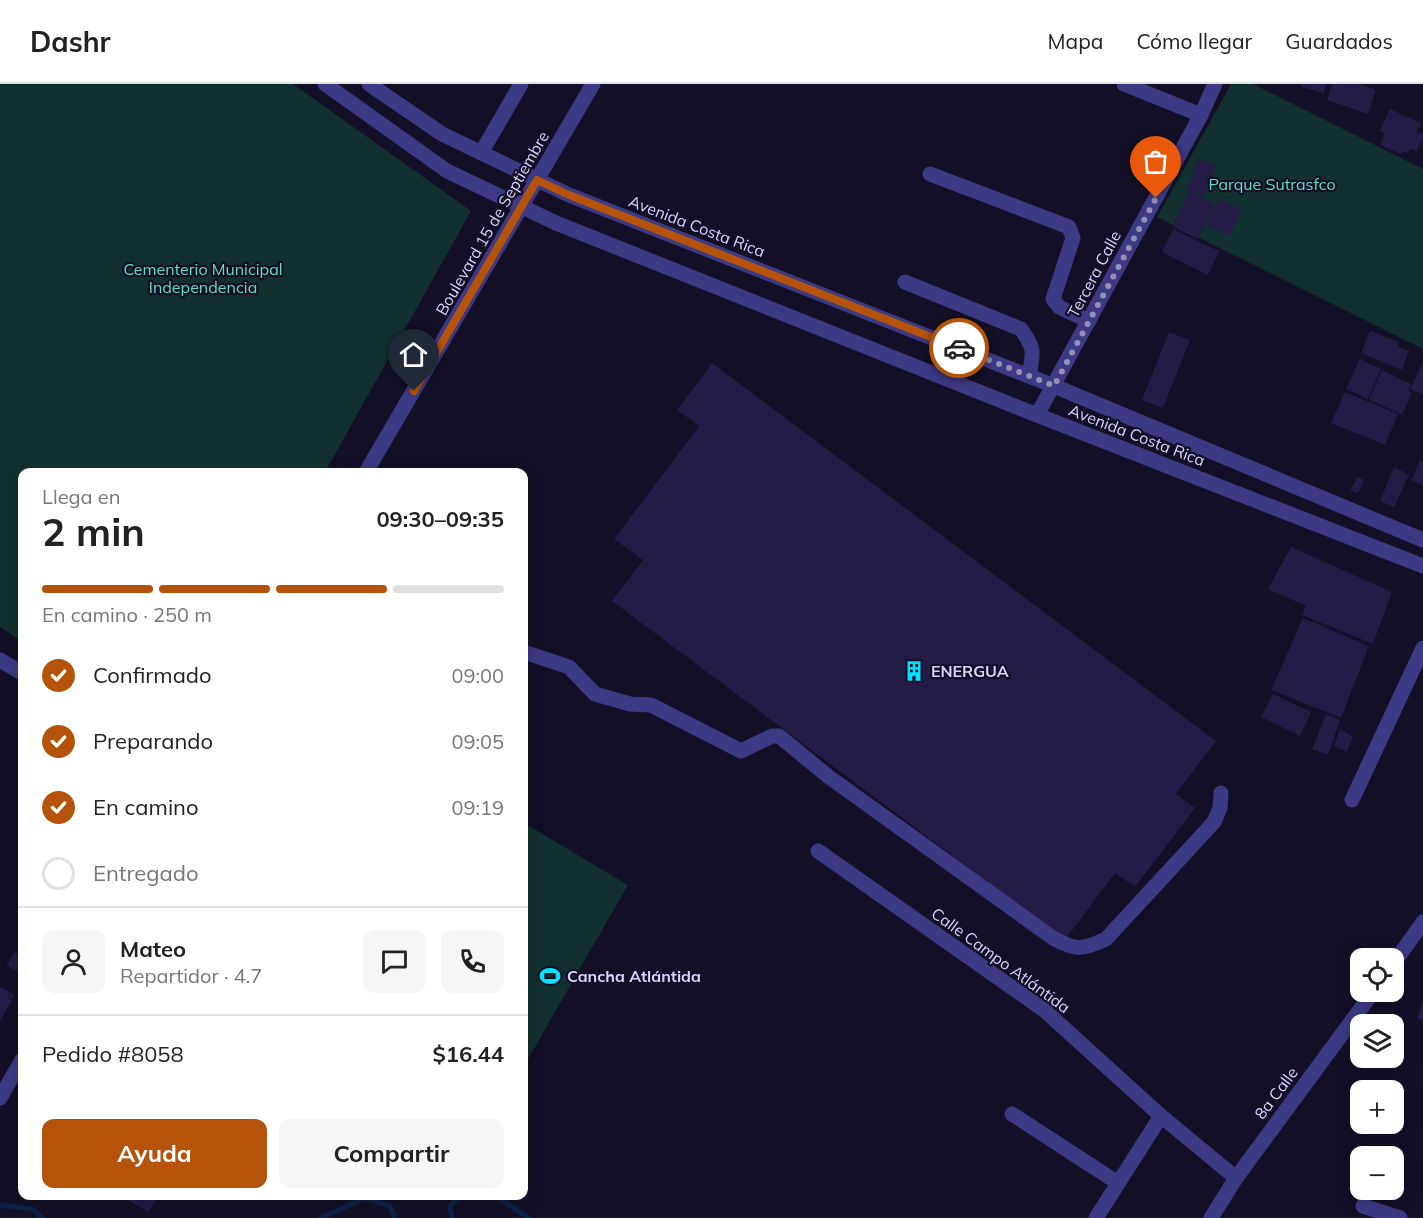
<!DOCTYPE html>
<html lang="es">
<meta charset="utf-8">
<style>
body{margin:0;font-family:Mulish,sans-serif;background:#f6f6f6;color:#222;height:100vh;display:flex;flex-direction:column;font-size:22px;white-space:nowrap}
*{box-sizing:border-box;margin:0}
p{font-size:20px;color:#767676}
.icon{flex:none;width:33px;height:33px;fill:none;stroke:currentColor;stroke-width:2;stroke-linecap:round;stroke-linejoin:round}
.map{position:relative;flex:1;overflow:hidden}
.details{position:absolute;left:18px;top:384px;width:510px;height:732px;display:flex;flex-direction:column;background:#fff;border-radius:12px;box-shadow:0 3px 15px #0003}
.details>*{flex:none}
.fabs{position:absolute;left:1350px;top:864px;display:grid;gap:12px}
.fabs a{display:grid;place-items:center;width:54px;height:54px;border-radius:12px;background:#fff;box-shadow:0 3px 15px #0003;font-size:30px}
.pin{position:absolute;display:grid;place-items:center;width:51px;height:51px;color:#fff;margin:-62px -26px;border-radius:50% 50% 50% 0;rotate:-45deg;box-shadow:0 0 6px #0007}
.pin .icon{rotate:45deg}
.courier{position:absolute;display:grid;place-items:center;width:60px;height:60px;margin:-30px;border:4px solid #b45309;border-radius:50%;background:#fff;color:#222;box-shadow:0 2px 8px #0007}
.overview em{font-style:normal;font-weight:700}
.overview div{display:flex;flex-direction:column-reverse}
.overview{display:flex;align-items:center;justify-content:space-between;height:102px;padding:0 24px}
h1{font-size:39px;font-weight:700;line-height:45px}
.bar{display:grid;grid-template-columns:repeat(4,1fr);gap:9px 6px;align-content:center;height:72px;padding:0 24px}
.bar i{height:8px;border-radius:4px;background:#e0e0e0}
.bar .selected{background:#b45309}
.bar p{grid-column:span 4}
.line{display:flex;align-items:center;gap:15px;padding:0 24px;border-top:2px solid #e0e0e0}
.line div{flex:1}
.round{display:grid;place-items:center;flex:none;width:63px;height:63px;border-radius:12px;background:#f6f6f6}
ol{padding:0 24px;list-style:none}
li{display:flex;align-items:center;gap:18px;height:66px}
li p{margin-inline-start:auto}
li .icon{padding:6px;border-radius:50%;background:#b45309;color:#fff;stroke-width:4}
li:last-child{color:#767676}
li i{width:33px;height:33px;border:3px solid #e0e0e0;border-radius:50%}
.cta{display:flex;gap:12px;margin-top:auto;padding:12px 24px}
.cta a{flex:1;height:69px;border-radius:12px;background:#b45309;color:#fff;font-size:24px;font-weight:700;line-height:69px;text-align:center}
.cta a+a{background:#f6f6f6;color:#222}
header{display:flex;align-items:center;gap:36px;box-sizing:border-box;height:84px;padding:0 30px;background:#fff;border-bottom:2px solid #e0e0e0}
header strong{font-size:28px}
nav{display:flex;gap:33px;margin-inline-start:auto;font-size:21px}
.map>svg:first-child{display:block}
.green{fill:#12302f}
.lines{fill:none;stroke-linecap:round;stroke-linejoin:round}
.stream{stroke:#0c2248;stroke-width:5}
.building{fill:#241b47}
.minor{stroke:#3d3a85;stroke-width:15}
.done{stroke:#948fb3;stroke-width:6;stroke-dasharray:0 10.8}
.route{stroke:#b45309;stroke-width:8}
.labels{text-anchor:middle;stroke-width:4.5;stroke-linejoin:round;paint-order:stroke}
.park-label{font-size:16px;fill:#5fe0c0;stroke:#130f26}
.street-label{font-size:16px;fill:#d9d4ff;stroke:#130f26}
.poi-label{font-size:16px;font-weight:bold;fill:#d9d4ff;stroke:#130f26;text-anchor:start}
</style>
<header>
<strong>Dashr</strong>
<nav><a>Mapa</a><a>Cómo llegar</a><a>Guardados</a></nav>
</header>
<div class="map">
<svg width="1423" height="1134" viewBox="0 0 1423 1134">
<rect width="100%" height="100%" fill="#130f26"/>
<!-- green -->
<g class="green">
<path d="M0,0h293l178,127 -146,261h-303v170l-22,-15z"/>
<path d="M1231,0h22l170,85v180l-266,-132z"/>
<path d="M524,739l104,62 -104,181z"/>
</g>
<g class="lines">
<!-- stream -->
<g class="stream">
<path d="M496,1112l32,22"/>
<path d="M0,1121l32,4 11,9"/>
<path d="M321,1134l44,-20 25,8 5,12"/>
<path d="M452,1134l-2,-12 10,-10"/>
</g>
</g>
<!-- building -->
<g class="building">
<path d="M1302,0h24l-2,9 -23,-6z"/>
<path d="M1332,0h28l16,6 -8,24 -41,-14z"/>
<path d="M1390,25l31,14 -4,9 6,2v4l-6,13 -6,-2 -3,4 -6,-2 -1,3 -21,-9 5,-12 -5,-2z"/>
<path d="M1199,75l17,7 -13,31 -17,-8z"/>
<path d="M1189,108l25,12 -16,35 -25,-12z"/>
<path d="M1219,114l23,12 -13,26 -23,-12z"/>
<path d="M1173,145l46,22 -11,24 -46,-23z"/>
<path d="M1370,247l29,11 -2,4 12,5 -7,19 -41,-17z"/>
<path d="M1169,248l21,8 -27,68 -21,-8z"/>
<path d="M1360,275l21,10 -13,30 -22,-10z"/>
<path d="M1423,278v33l-13,-6z"/>
<path d="M712,279l504,378 -40,53 19,14 -60,79 -20,-14 -50,67 -453,-339 31,-41 -29,-21 85,-113 -22,-16z"/>
<path d="M1382,286l29,14 -3,7 4,2 -10,22 -33,-16z"/>
<path d="M1345,308l53,22 -13,31 -54,-22z"/>
<path d="M1420,377l3,1v23l-12,-5z"/>
<path d="M1394,383l15,8 -15,32 -14,-6z"/>
<path d="M1358,393l6,3 -6,13 -8,-3z"/>
<path d="M1291,463l101,45 -19,52 -71,-29 4,-9 -38,-17z"/>
<path d="M1303,534l66,28 -28,72 -70,-28z"/>
<path d="M1273,610l38,18 -11,24 -39,-19z"/>
<path d="M1326,630l14,6 -12,35 -16,-6z"/>
<path d="M1340,645l13,8 -6,15 -13,-6z"/>
<path d="M14,868l8,4v18l-15,-8z"/>
<path d="M0,903l15,8 -15,26z"/>
<path d="M1423,917v19l-6,-2z"/>
<path d="M121,1112h38l-11,16z"/>
</g>
<g class="lines">
<!-- minor -->
<g class="minor">
<path d="M325,0l122,87 109,52 481,192 386,151"/>
<path d="M369,0l73,50 127,61 485,191 369,154"/>
<path d="M1124,0l77,31"/>
<path d="M481,69l40,-69"/>
<path d="M930,90l139,53 4,11 -20,61 6,8 30,14"/>
<path d="M905,198l116,47c15,21 12,23 8,47"/>
<path d="M1037,331l164,-300 14,-31"/>
<path d="M366,388l227,-388"/>
<path d="M524,568l45,15 26,27 35,10 21,1 90,46 31,-15h7l50,41 224,161c23,13 29,12 53,1l108,-117 6,-14 1,-15"/>
<path d="M0,576l22,13"/>
<path d="M1352,716l71,-152"/>
<path d="M818,767l226,159 117,106 75,62"/>
<path d="M1394,879l29,-41"/>
<path d="M0,1014l22,-38"/>
<path d="M1012,1030l106,69"/>
<path d="M1363,1122l37,12"/>
<path d="M1096,1134l65,-102"/>
<path d="M1211,1134l25,-40 137,-186"/>
</g>
</g>
<g class="lines">
<!-- done -->
<path class="done" d="M959,264l95,38 102,-188"/>
<!-- route -->
<path class="route" d="M414,307l123,-211 32,15 390,153"/>
</g>
<!-- icons -->
<defs>
<g id="building-bare" transform="scale(1.62)"><path d="M-4-6H4V6H1V3H-1V6H-4ZM-2.5-4.3h1.7v1.8h-1.7ZM.8-4.3h1.7v1.8H.8ZM-2.5-1h1.7V.8h-1.7ZM.8-1h1.7V.8H.8Z" fill="#00e5ff" stroke="#130f26" stroke-width="2.5" paint-order="stroke"/></g>
<g id="stadium-bare" transform="scale(1.62)"><path d="M0-5a6.5 5 0 1 0 0 10a6.5 5 0 1 0 0-10ZM-3.5-1.8h7v3.6h-7Z" fill="#00e5ff" stroke="#130f26" stroke-width="2.5" paint-order="stroke"/></g>
</defs>
<g fill-rule="evenodd">
<use href="#building-bare" x="914" y="587"/>
<use href="#stadium-bare" x="550" y="892"/>
</g>
<g class="labels">
<!-- park labels -->
<g class="park-label">
<text x="1272" y="106">Parque Sutrasfco</text>
<text x="203" y="191">Cementerio Municipal<tspan x="203" dy="18">Independencia</tspan></text>
</g>
<!-- street labels -->
<g class="street-label">
<text transform="translate(492 139) rotate(-60)" y="6">Boulevard 15 de Septiembre</text>
<text transform="translate(697 142) rotate(21)" y="6">Avenida Costa Rica</text>
<text transform="translate(1094 190) rotate(-62)" y="6">Tercera Calle</text>
<text transform="translate(1137 351) rotate(21)" y="6">Avenida Costa Rica</text>
<text transform="translate(1001 876) rotate(36)" y="6">Calle Campo Atlántida</text>
<text transform="translate(1276 1009) rotate(-53)" y="6">8a Calle</text>
</g>
<!-- poi labels -->
<g class="poi-label">
<text x="931" y="593">ENERGUA</text>
<text x="567" y="898">Cancha Atlántida</text>
</g>
</g>
</svg>
<div class="fabs">
<a><svg class="icon" aria-label="locate" viewBox="0 0 24 24"><circle cx="12" cy="12" r="6"/><path d="M12 2v4M12 18v4M2 12h4M18 12h4"/></svg></a>
<a><svg class="icon" aria-label="layers" viewBox="0 0 24 24"><path d="M12 4l9 5-9 5-9-5zM3 14l9 5 9-5"/></svg></a>
<a>+</a>
<a>−</a>
</div>
<div class="pin" style="left:1156px;top:114px;background:#ea580c"><svg class="icon" aria-label="bag" viewBox="0 0 24 24"><path d="M5 8h14l-1 12H6zM9 8a3 3 0 0 1 6 0"/></svg></div>
<div class="pin" style="left:414px;top:307px;background:#1f2937"><svg class="icon" aria-label="home" viewBox="0 0 24 24"><path d="M3 11l9-7 9 7M6 9v11h12V9"/></svg></div>
<div class="courier" style="left:959px;top:264px"><svg class="icon" aria-label="car" viewBox="0 0 24 24"><path d="M5 17H2v-5l4-1 3-4h7l3 4 3 1v5h-3M9 17h6M6 11h13"/><circle cx="7" cy="17" r="2"/><circle cx="17" cy="17" r="2"/></svg></div>
<section class="details">
<div class="overview"><div><h1>2 min</h1><p>Llega en</p></div><em>09:30–09:35</em></div>
<div class="bar"><i class="selected"></i><i class="selected"></i><i class="selected"></i><i></i><p>En camino · 250 m</p></div>
<ol>
<li><svg class="icon" aria-label="check" viewBox="0 0 24 24"><path d="M5 12l5 5 9-10"/></svg>Confirmado<p>09:00</p></li>
<li><svg class="icon" aria-label="check" viewBox="0 0 24 24"><path d="M5 12l5 5 9-10"/></svg>Preparando<p>09:05</p></li>
<li><svg class="icon" aria-label="check" viewBox="0 0 24 24"><path d="M5 12l5 5 9-10"/></svg>En camino<p>09:19</p></li>
<li><i></i>Entregado</li>
</ol>
<div class="line" style="height:108px"><a class="round"><svg class="icon" aria-label="person" viewBox="0 0 24 24"><circle cx="12" cy="8" r="4"/><path d="M4 21q1-7 8-7t8 7"/></svg></a><div><b>Mateo</b><p>Repartidor · 4.7</p></div><a class="round"><svg class="icon" aria-label="chat" viewBox="0 0 24 24"><path d="M4 5h16v11H9l-5 4z"/></svg></a><a class="round"><svg class="icon" aria-label="phone" viewBox="0 0 24 24"><path d="M5 4h4l2 5-3 2q2 4 5 5l2-3 5 2v4C11 20 4 13 5 4z"/></svg></a></div>
<div class="line" style="height:78px"><div>Pedido #8058</div><b>$16.44</b></div>
<div class="cta"><a>Ayuda</a><a>Compartir</a></div>
</section>
</div>
